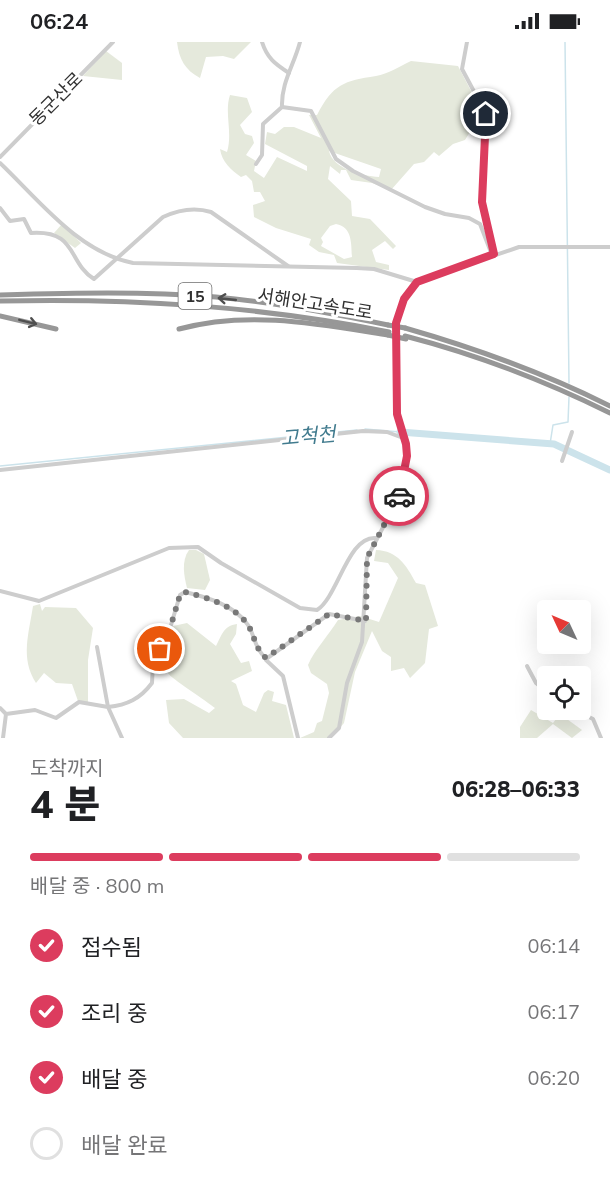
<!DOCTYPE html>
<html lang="ko">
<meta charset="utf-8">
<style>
body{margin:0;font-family:Mulish,"Noto Sans KR",sans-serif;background:#f2f2f2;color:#202124;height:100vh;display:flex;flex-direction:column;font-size:22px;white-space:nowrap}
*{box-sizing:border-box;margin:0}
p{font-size:20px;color:#757577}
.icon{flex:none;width:33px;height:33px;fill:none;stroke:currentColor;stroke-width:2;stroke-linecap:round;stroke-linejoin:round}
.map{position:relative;height:696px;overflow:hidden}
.drawer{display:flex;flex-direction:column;background:#fff;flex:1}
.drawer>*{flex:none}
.needle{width:39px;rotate:314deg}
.controls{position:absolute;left:537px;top:558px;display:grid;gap:12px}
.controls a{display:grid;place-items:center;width:54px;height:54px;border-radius:6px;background:#fff;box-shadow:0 6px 24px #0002;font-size:30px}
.pin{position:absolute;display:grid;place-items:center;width:51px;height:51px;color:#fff;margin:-26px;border:3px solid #fff;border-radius:50%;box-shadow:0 2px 6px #0007}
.courier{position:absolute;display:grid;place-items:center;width:60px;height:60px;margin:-30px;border:4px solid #dc3c5e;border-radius:50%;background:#fff;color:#222;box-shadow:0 2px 8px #0007}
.summary em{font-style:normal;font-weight:800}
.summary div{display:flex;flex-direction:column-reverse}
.summary{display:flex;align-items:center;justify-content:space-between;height:102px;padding:0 30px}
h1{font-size:39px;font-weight:800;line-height:45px}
.bar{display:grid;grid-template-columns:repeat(4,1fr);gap:9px 6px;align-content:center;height:72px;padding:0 30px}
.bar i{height:8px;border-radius:4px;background:#e0e0e0}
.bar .current{background:#dc3c5e}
.bar p{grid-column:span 4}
ol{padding:0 30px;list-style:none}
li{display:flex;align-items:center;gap:18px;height:66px}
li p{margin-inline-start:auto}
li .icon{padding:6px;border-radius:50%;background:#dc3c5e;color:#fff;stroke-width:4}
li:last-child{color:#757577}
li i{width:33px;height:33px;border:3px solid #e0e0e0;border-radius:50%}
.status{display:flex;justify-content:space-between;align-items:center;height:42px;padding:0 30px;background:#fff;direction:ltr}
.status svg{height:16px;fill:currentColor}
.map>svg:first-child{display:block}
.green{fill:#e5e9dc;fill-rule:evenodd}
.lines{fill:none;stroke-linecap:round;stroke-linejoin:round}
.stream{stroke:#cce3eb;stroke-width:1.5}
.river{stroke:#cce3eb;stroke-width:7}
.minor{stroke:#cdcdcd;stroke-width:4}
.highway{stroke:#979797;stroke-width:5}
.highway-bridge{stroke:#979797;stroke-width:5}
.oneway{stroke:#4f4f4f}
.done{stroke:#787878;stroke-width:6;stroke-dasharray:0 10.8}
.route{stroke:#dc3c5e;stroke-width:8}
.labels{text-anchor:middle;stroke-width:6;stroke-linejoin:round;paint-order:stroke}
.shield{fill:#fff;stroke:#6e6e6e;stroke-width:1.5}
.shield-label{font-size:16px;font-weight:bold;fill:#303030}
.street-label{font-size:18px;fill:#303030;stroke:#fff}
.water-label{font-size:20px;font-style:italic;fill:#417b8e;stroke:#fff}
</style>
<div class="status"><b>06:24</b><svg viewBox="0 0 49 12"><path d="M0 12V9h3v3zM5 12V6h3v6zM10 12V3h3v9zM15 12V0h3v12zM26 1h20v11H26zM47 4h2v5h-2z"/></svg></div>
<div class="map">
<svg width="610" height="696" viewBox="0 0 610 696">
<rect width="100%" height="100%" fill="#fff"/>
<!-- green -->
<g class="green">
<path d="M177,0h74l-17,17 -11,-3 -17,1 -6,21c-15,-8 -21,-19 -23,-36z"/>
<path d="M106,9l16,12v17l-39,-4z"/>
<path d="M411,19l47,5 24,46 -17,28 -12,4 -14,12 -5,-4 -10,10 -10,2 -23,26 -19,-7 -21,-3 -5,-10h-5l-1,4 -10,-8 -2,13 23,22 1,15 18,3 26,27 -3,3 -8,-8 -13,9 4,12 13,3v5l-52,-7 -3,-8 -15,-3 -10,-7 2,-6 -35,-11 -22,-11 -1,-12 12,-4 -5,-9h-6l-2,-11 -6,-6 -5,2c-10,-7 -19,-15 -21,-28l7,3c6,-20 -3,-39 3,-57l17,3 5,14 -12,13 5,9 7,2 2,7 -8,12 10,6 -2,10 10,7 13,-21 30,14v-5l-42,-22 2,-12 8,2 9,-7h10l27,11 -12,-23h8c16,-31 27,-34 59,-39 12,-2 24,-10 35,-15zM329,109l52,18 -2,8c-17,-1 -46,-8 -50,-26zM336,182c17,3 15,21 16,33l-8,2 -23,-13 2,-4 -2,-4 9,-12z"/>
<path d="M62,182l19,19 -6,5 -21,-15z"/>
<path d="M189,508h7l8,4 6,26 -5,10 -18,-2c-3,-12 -6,-27 2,-38z"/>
<path d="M376,508c22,1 30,15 40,33l9,2 13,41 -9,3 -4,34 -15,15 -6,-10 -13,3v-14l-9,-6 -10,-20 -17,41 -11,51 -13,15h-31l14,-6 3,-9 5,-2 7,-28 -2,-9 -16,-11 -3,-8c7,-16 21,-30 30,-45l22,-4 19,6 19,-44 -10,-15 -14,-2z"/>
<path d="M40,562l2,7 3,-4 31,1 17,20 -5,32v43l-10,-2 -6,-17 -16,-1 -12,-10 -8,10c-16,-25 -7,-50 -3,-77z"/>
<path d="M187,581l29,23c6,-11 7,-20 21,-22l-1,10 -6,10 11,19 8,-2 3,10 -21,10 5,3 7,21 13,7 8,-19 4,-3 6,2 -2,9 14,4 8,33h-111l-14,-15 -3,-23 18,-1 25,14 6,-5c-7,-6 -46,-31 -47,-35 -2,-5 -1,-11 -1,-15l-7,-2 13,-30z"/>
<path d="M531,668l22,13 7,-9 22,16 -10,8 -19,-14 -16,14h-17v-11z"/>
</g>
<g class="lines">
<!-- stream -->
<g class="stream">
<path d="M565,0l4,341"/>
<path d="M365,387l35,3"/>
<path d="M550,402l3,-19 15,-3 1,-25"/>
<path d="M0,424l357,-36"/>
</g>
<!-- river -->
<path class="river" d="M400,390l154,12 56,26"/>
<!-- minor -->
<g class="minor">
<path d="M262,0c5,16 13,22 27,31"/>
<path d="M467,0l-5,27 24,45 -4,88 12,51"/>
<path d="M282,65l29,4 25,48 17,12 72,36 20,7 24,4 11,6 12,31"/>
<path d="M0,115l113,-115"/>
<path d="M0,121c39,37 78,89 133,100l224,5 17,1 43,13 102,-35h91"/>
<path d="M256,122l6,-9 1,-31 19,-17c-1,-24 12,-42 18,-65"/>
<path d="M0,166l10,13 14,-2 7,14c47,-3 36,29 63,46l69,-62c15,-7 32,-10 48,-5l77,54"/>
<path d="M562,419l10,-29"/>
<path d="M0,428l363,-39 24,1 16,6"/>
<path d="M0,549l39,10 130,-53 29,-1 23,16 79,45 17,2c21,-13 31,-75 59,-72"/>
<path d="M97,605l11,60c19,-2 32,-8 44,-24l1,-20 15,-28 12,-40 5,-3c21,5 50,13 63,33 8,13 5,20 18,34l63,-45 36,7"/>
<path d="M266,618l17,16 15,62"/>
<path d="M527,624l9,17 12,10"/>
<path d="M0,666l6,6"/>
<path d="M575,668l18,9 8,19"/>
<path d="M3,696l3,-24 29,-4 21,8 23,-16 29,5 14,31"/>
<path d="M329,696l10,-10 8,-45 15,-41 5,-84 34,-65 5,-20 1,-29 -10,-30 -1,-91 8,-24 13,-17"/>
</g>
<!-- highway -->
<g class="highway">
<path d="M0,253c72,-2 144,-4 216,2 58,5 115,16 172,28"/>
<path d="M0,259c133,-3 258,5 389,31"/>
<path d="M0,274l56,13"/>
<path d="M405,286c70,20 139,45 205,78"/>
<path d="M179,287c69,-19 140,-5 209,6"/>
<path d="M405,294c70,18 140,45 205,77"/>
</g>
<!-- highway-bridge -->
<g class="highway-bridge">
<path d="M388,283l17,3"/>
<path d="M388,293l18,4"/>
</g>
</g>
<!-- one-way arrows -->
<defs><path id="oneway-shaft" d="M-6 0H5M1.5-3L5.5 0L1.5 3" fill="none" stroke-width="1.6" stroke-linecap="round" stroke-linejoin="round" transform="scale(1.5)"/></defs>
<g class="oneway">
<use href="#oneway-shaft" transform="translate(227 257) rotate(-174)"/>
<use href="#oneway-shaft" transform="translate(28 280) rotate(14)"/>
</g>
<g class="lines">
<!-- done -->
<path class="done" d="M160,607l8,-14 12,-40 5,-3c21,5 50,14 63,33 8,13 5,20 18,33l63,-44 37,7 1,-63 32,-62"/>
<!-- route -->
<path class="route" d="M399,454l8,-40 -1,-12 -9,-30 -1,-91 8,-24 13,-17 77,-28 -12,-52 4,-88"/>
</g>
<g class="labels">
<!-- shield labels -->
<rect class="shield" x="178.5" y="241" width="33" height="26" rx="4.5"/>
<g class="shield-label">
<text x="195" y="260">15</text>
</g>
<!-- street labels -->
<g class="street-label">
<text transform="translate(56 57) rotate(-45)" y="6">동군산로</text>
<text transform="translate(315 262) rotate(9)" y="6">서해안고속도로</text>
</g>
<!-- water labels -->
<g class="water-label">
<text transform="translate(308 394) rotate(-5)" y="7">고척천</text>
</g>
</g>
</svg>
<div class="controls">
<a><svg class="needle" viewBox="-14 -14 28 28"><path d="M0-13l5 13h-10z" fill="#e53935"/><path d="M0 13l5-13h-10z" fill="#757577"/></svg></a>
<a><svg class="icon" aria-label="locate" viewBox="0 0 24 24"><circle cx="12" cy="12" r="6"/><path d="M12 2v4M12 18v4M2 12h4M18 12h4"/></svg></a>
</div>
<div class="pin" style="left:160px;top:607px;background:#ea580c"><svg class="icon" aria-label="bag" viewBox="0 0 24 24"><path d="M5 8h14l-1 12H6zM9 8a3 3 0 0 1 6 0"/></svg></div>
<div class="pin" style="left:486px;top:72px;background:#1f2937"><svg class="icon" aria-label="home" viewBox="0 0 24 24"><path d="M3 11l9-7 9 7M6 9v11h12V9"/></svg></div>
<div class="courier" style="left:399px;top:454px"><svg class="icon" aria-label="car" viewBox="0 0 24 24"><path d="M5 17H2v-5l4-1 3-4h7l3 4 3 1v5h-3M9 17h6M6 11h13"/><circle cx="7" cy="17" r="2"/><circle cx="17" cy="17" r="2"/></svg></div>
</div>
<section class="drawer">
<div class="summary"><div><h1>4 분</h1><p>도착까지</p></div><em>06:28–06:33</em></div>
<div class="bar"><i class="current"></i><i class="current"></i><i class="current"></i><i></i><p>배달 중 · 800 m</p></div>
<ol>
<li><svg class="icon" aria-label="check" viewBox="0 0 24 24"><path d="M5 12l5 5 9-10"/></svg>접수됨<p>06:14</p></li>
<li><svg class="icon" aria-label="check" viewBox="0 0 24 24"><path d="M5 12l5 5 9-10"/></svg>조리 중<p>06:17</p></li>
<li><svg class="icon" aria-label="check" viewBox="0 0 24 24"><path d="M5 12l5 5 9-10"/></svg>배달 중<p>06:20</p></li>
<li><i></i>배달 완료</li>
</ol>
</section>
